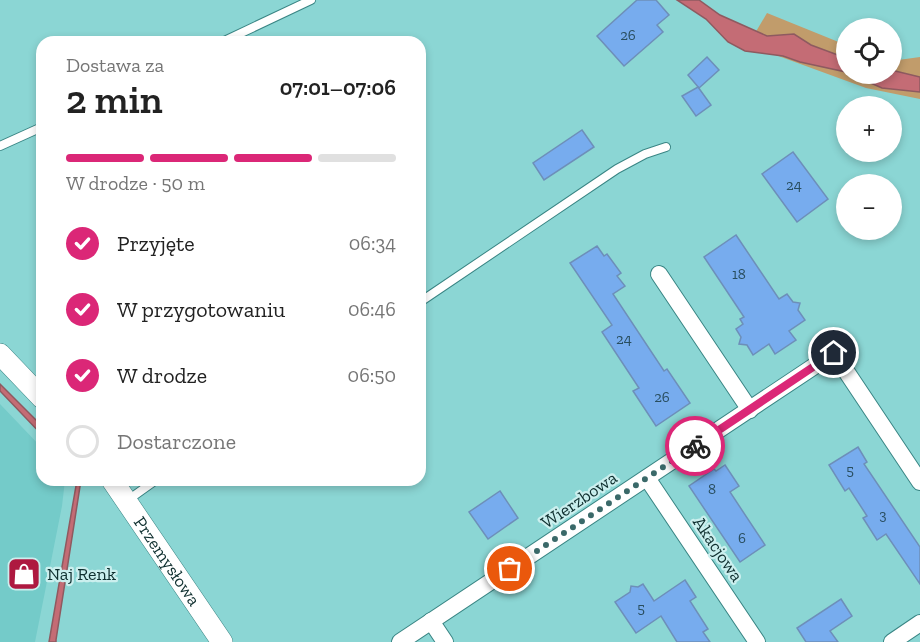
<!DOCTYPE html>
<html lang="pl">
<meta charset="utf-8">
<style>
body{margin:0;font-family:"Zilla Slab",serif;background:#f2f2f2;color:#222;height:100vh;display:flex;flex-direction:column;font-size:22px;white-space:nowrap}
*{box-sizing:border-box;margin:0}
p{font-size:20px;color:#767676}
.icon{flex:none;width:33px;height:33px;fill:none;stroke:currentColor;stroke-width:2;stroke-linecap:round;stroke-linejoin:round}
.map{position:relative;flex:1;overflow:hidden}
.details{position:absolute;left:36px;top:36px;width:390px;height:450px;display:flex;flex-direction:column;background:#fff;border-radius:18px;box-shadow:0 3px 9px #0003}
.details>*{flex:none}
.controls{position:absolute;left:836px;top:18px;display:grid;gap:12px}
.controls a{display:grid;place-items:center;width:66px;height:66px;border-radius:50%;background:#fff;box-shadow:0 3px 9px #0003;font-size:30px}
.pin{position:absolute;display:grid;place-items:center;width:51px;height:51px;color:#fff;margin:-26px;border:3px solid #fff;border-radius:50%;box-shadow:0 2px 6px #0007}
.courier{position:absolute;display:grid;place-items:center;width:60px;height:60px;margin:-30px;border:4px solid #db2777;border-radius:50%;background:#fff;color:#222;box-shadow:0 2px 8px #0007}
.head em{font-style:normal;font-weight:600}
.head div{display:flex;flex-direction:column-reverse}
.head{display:flex;align-items:center;justify-content:space-between;height:102px;padding:0 30px}
h1{font-size:39px;font-weight:600;line-height:45px}
.bar{display:grid;grid-template-columns:repeat(4,1fr);gap:9px 6px;align-content:center;height:72px;padding:0 30px}
.bar i{height:8px;border-radius:4px;background:#e0e0e0}
.bar .selected{background:#db2777}
.bar p{grid-column:span 4}
ol{padding:0 30px;list-style:none}
li{display:flex;align-items:center;gap:18px;height:66px}
li p{margin-inline-start:auto}
li .icon{padding:6px;border-radius:50%;background:#db2777;color:#fff;stroke-width:4}
li:last-child{color:#767676}
li i{width:33px;height:33px;border:3px solid #e0e0e0;border-radius:50%}
.map>svg:first-child{display:block}
.built{fill:#74cbc9}
.green{fill:#c19c6b}
.water{fill:#c46c75;stroke:#8e5a60;stroke-width:1.5}
.building{fill:#77acee;stroke:#6d8fb9;stroke-width:1.5}
.lines{fill:none;stroke-linecap:round;stroke-linejoin:round}
.service-casing{stroke:#398584;stroke-width:10}
.minor-casing{stroke:#398584;stroke-width:18}
.tertiary-casing{stroke:#398584;stroke-width:22}
.service{stroke:#fff;stroke-width:8}
.minor{stroke:#fff;stroke-width:16}
.tertiary{stroke:#fff;stroke-width:21}
.done{stroke:#3a6969;stroke-width:6;stroke-dasharray:0 10.8}
.route{stroke:#db2777;stroke-width:8}
.labels{text-anchor:middle;stroke-width:4.5;stroke-linejoin:round;paint-order:stroke}
.number-label{font-size:15px;fill:#294e5f}
.street-label{font-size:18px;fill:#0f2f2f;stroke:#cbefee}
.poi-label{font-size:18px;fill:#0f2f2f;stroke:#cbefee;text-anchor:start}
</style>
<div class="map">
<svg width="920" height="642" viewBox="0 0 920 642">
<rect width="100%" height="100%" fill="#8bd6d4"/>
<!-- built -->
<path class="built" d="M0,404l42,44v32h23l-3,26 -27,136h-35z"/>
<!-- green -->
<path class="green" d="M767,13l79,32v29h45v-13l29,-4v42l-54,-11 -118,-43z"/>
<!-- water -->
<g class="water">
<path d="M677,0h22l21,15 47,21 27,-2 17,11 35,13v14l-46,-10 -17,-6 -38,-5 -17,-9 -22,-23z"/>
<path d="M891,70l29,7v15l-38,-4 -32,-14h41z"/>
<path d="M0,384l42,42v9l-42,-44z"/>
<path d="M77,480h4l-25,160v2h-7z"/>
</g>
<!-- building -->
<g class="building">
<path d="M637,0h19l13,15 -12,10 6,7 -39,34 -27,-30z"/>
<path d="M707,57l12,13 -20,18 -11,-13z"/>
<path d="M698,87l13,18 -15,11 -14,-20z"/>
<path d="M582,130l12,17 -50,33 -11,-17z"/>
<path d="M793,152l35,47 -31,23 -35,-48z"/>
<path d="M736,235l43,64 8,-5 6,8 7,1 -2,7 7,10 -16,11 7,9 -21,14 -6,-10 -16,11 -6,-10 -8,-1 2,-7 -5,-8 7,-5 -3,-5 4,-2 -40,-60z"/>
<path d="M597,246l7,10 3,-2 14,19 -4,3 8,10 -12,8 51,77 3,-2 23,34 -34,23 -23,-35 6,-3 -37,-56 10,-7 -42,-62z"/>
<path d="M858,447l9,15 -3,2 56,83v37l-34,-50 -9,6 -14,-22 4,-2 -18,-28 -4,3 -16,-26z"/>
<path d="M725,465l14,21 -9,6 35,53 -25,17 -51,-76 25,-17 2,2z"/>
<path d="M500,491l18,27 -30,21 -19,-27z"/>
<path d="M685,580l11,17 -6,4 18,28 -5,3 7,10h-33l-16,-26 -25,17 -21,-31 15,-10 1,-6 7,1 5,-3 11,17z"/>
<path d="M841,599l11,17 -22,15 8,11h-32l-9,-14z"/>
</g>
<g class="lines">
<!-- service casing -->
<g class="service-casing">
<g id="service">
<path d="M222,42l89,-42"/>
<path d="M0,146l42,-19"/>
<path d="M420,302l197,-133 28,-15 21,-7"/>
<path d="M128,500l28,-20"/>
</g>
</g>
<!-- minor casing -->
<g class="minor-casing">
<g id="minor">
<path d="M659,274l91,136"/>
<path d="M647,478l110,164"/>
<path d="M431,621l14,21"/>
<path d="M400,642l434,-289 86,129"/>
<path d="M892,642l28,-19"/>
</g>
</g>
<!-- tertiary casing -->
<g class="tertiary-casing">
<g id="tertiary">
<path d="M0,354l42,44"/>
<path id="s1" d="M112,480l110,162"/>
</g>
</g>
<!-- service -->
<use href="#service" class="service"/>
<!-- minor -->
<use href="#minor" class="minor"/>
<!-- tertiary -->
<use href="#tertiary" class="tertiary"/>
</g>
<g class="lines">
<!-- done -->
<path class="done" d="M510,569l185,-123"/>
<!-- route -->
<path class="route" d="M695,446l139,-93"/>
</g>
<!-- icons -->
<defs>
<g id="shop-square" transform="scale(1.725)"><rect x="-9" y="-9" width="18" height="18" rx="4" fill="#ae1940" stroke="#cbefee"/><path d="M-5-2.5h2.3a2.7 3.5 0 0 1 5.4 0H5L5.5 6h-11ZM-1.5-2.5h3a1.5 2.3 0 0 0-3 0Z" fill="#fff"/></g>
</defs>
<g fill-rule="evenodd">
<use href="#shop-square" x="24" y="574"/>
</g>
<g class="labels">
<!-- number labels -->
<g class="number-label">
<text x="628" y="40">26</text>
<text x="794" y="190">24</text>
<text x="739" y="279">18</text>
<text x="624" y="344">24</text>
<text x="662" y="402">26</text>
<text x="850" y="475">5</text>
<text x="712" y="494">8</text>
<text x="883" y="520">3</text>
<text x="742" y="543">6</text>
<text x="641" y="613">5</text>
</g>
<!-- street labels -->
<g class="street-label">
<text transform="translate(579 500) rotate(-34)" y="6">Wierzbowa</text>
<text transform="translate(718 549) rotate(56)" y="6">Akacjowa</text>
<text dy="6" stroke="none"><textPath href="#s1" startOffset="98">Przemysłowa</textPath></text>
</g>
<!-- poi labels -->
<g class="poi-label">
<text x="47" y="580">Naj Renk</text>
</g>
</g>
</svg>
<div class="controls">
<a><svg class="icon" aria-label="locate" viewBox="0 0 24 24"><circle cx="12" cy="12" r="6"/><path d="M12 2v4M12 18v4M2 12h4M18 12h4"/></svg></a>
<a>+</a>
<a>−</a>
</div>
<div class="pin" style="left:510px;top:569px;background:#ea580c"><svg class="icon" aria-label="bag" viewBox="0 0 24 24"><path d="M5 8h14l-1 12H6zM9 8a3 3 0 0 1 6 0"/></svg></div>
<div class="pin" style="left:834px;top:353px;background:#1f2937"><svg class="icon" aria-label="home" viewBox="0 0 24 24"><path d="M3 11l9-7 9 7M6 9v11h12V9"/></svg></div>
<div class="courier" style="left:695px;top:446px"><svg class="icon" aria-label="bike" viewBox="0 0 24 24"><circle cx="6" cy="16" r="4"/><circle cx="18" cy="16" r="4"/><path d="M6 16l4-8h5l3 8M10 8l3 8H6M13 5h3"/></svg></div>
<section class="details">
<div class="head"><div><h1>2 min</h1><p>Dostawa za</p></div><em>07:01–07:06</em></div>
<div class="bar"><i class="selected"></i><i class="selected"></i><i class="selected"></i><i></i><p>W drodze · 50 m</p></div>
<ol>
<li><svg class="icon" aria-label="check" viewBox="0 0 24 24"><path d="M5 12l5 5 9-10"/></svg>Przyjęte<p>06:34</p></li>
<li><svg class="icon" aria-label="check" viewBox="0 0 24 24"><path d="M5 12l5 5 9-10"/></svg>W przygotowaniu<p>06:46</p></li>
<li><svg class="icon" aria-label="check" viewBox="0 0 24 24"><path d="M5 12l5 5 9-10"/></svg>W drodze<p>06:50</p></li>
<li><i></i>Dostarczone</li>
</ol>
</section>
</div>
